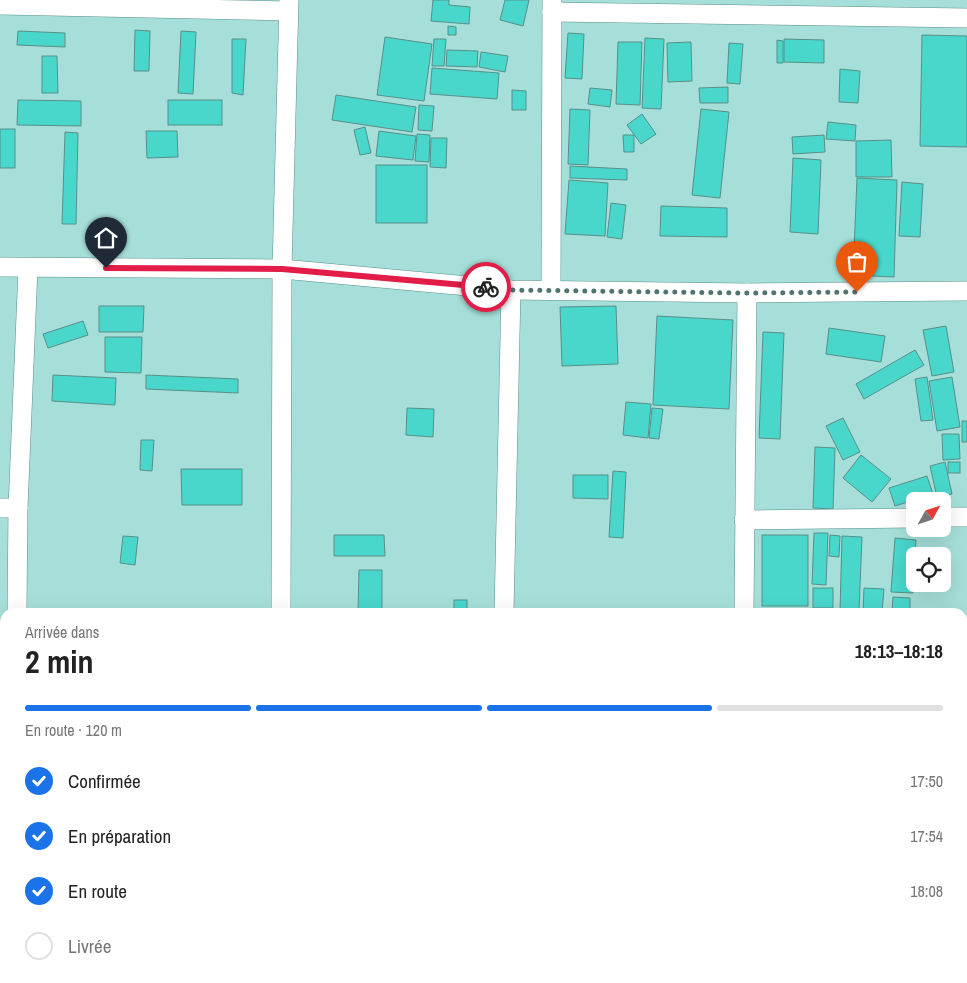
<!DOCTYPE html>
<html lang="fr">
<meta charset="utf-8">
<style>
body{margin:0;font-family:"Archivo Narrow",sans-serif;background:#f2f2f2;color:#222;height:100vh;display:flex;flex-direction:column;font-size:19px;white-space:nowrap}
*{box-sizing:border-box;margin:0}
p{font-size:16px;color:#767676}
.icon{flex:none;width:28px;height:28px;fill:none;stroke:currentColor;stroke-width:2;stroke-linecap:round;stroke-linejoin:round}
.map{position:relative;flex:1;overflow:hidden}
.sheet{position:absolute;left:0px;top:608px;width:968px;height:376px;display:flex;flex-direction:column;background:#fff;border-radius:15px 15px 0 0;box-shadow:0 5px 20px #0002}
.sheet>*{flex:none}
.needle{width:32px;rotate:50deg}
.buttons{position:absolute;left:906px;top:492px;display:grid;gap:10px}
.buttons a{display:grid;place-items:center;width:45px;height:45px;border-radius:8px;background:#fff;box-shadow:0 5px 20px #0002;font-size:25px}
.pin{position:absolute;display:grid;place-items:center;width:42px;height:42px;color:#fff;margin:-51px -21px;border-radius:50% 50% 50% 0;rotate:-45deg;box-shadow:0 0 5px #0007}
.pin .icon{rotate:45deg}
.courier{position:absolute;display:grid;place-items:center;width:50px;height:50px;margin:-25px;border:4px solid #e11d48;border-radius:50%;background:#fff;color:#222;box-shadow:0 1px 6px #0007}
.head em{font-style:normal;font-weight:700}
.head div{display:flex;flex-direction:column-reverse}
.head{display:flex;align-items:center;justify-content:space-between;height:85px;padding:0 25px}
h1{font-size:32px;font-weight:700;line-height:38px}
.bar{display:grid;grid-template-columns:repeat(4,1fr);gap:8px 5px;align-content:center;height:60px;padding:0 25px}
.bar i{height:6px;border-radius:4px;background:#e0e0e0}
.bar .on{background:#1a73e8}
.bar p{grid-column:span 4}
ol{padding:0 25px;list-style:none}
li{display:flex;align-items:center;gap:15px;height:55px}
li p{margin-inline-start:auto}
li .icon{padding:5px;border-radius:50%;background:#1a73e8;color:#fff;stroke-width:4}
li:last-child{color:#767676}
li i{width:28px;height:28px;border:2px solid #e0e0e0;border-radius:50%}
.map>svg:first-child{display:block}
.building{fill:#49d7cc;stroke:#588f89}
.lines{fill:none;stroke-linecap:round;stroke-linejoin:round}
.minor-casing{stroke:#578f89;stroke-width:20}
.minor{stroke:#fff;stroke-width:19}
.done{stroke:#517470;stroke-width:5;stroke-dasharray:0 9}
.route{stroke:#e11d48;stroke-width:6}
</style>
<div class="map">
<svg width="967" height="983" viewBox="0 0 967 983">
<rect width="100%" height="100%" fill="#a6dfd9"/>
<!-- building -->
<g class="building">
<path d="M433,0h16v5l21,2 -1,17 -38,-3z"/>
<path d="M505,0h24l-6,26 -23,-6z"/>
<path d="M448,26l8,1v8h-8z"/>
<path d="M135,30l15,1 -1,40h-15z"/>
<path d="M18,31l47,2v14l-48,-2z"/>
<path d="M181,31l15,1 -3,62 -15,-1z"/>
<path d="M568,33l16,1 -2,45 -17,-1z"/>
<path d="M922,35l45,1v111l-47,-1z"/>
<path d="M385,37l47,7 -8,57 -47,-6z"/>
<path d="M645,38l19,1 -3,70 -19,-1z"/>
<path d="M232,39h14l-3,56 -11,-2z"/>
<path d="M434,39h12l-2,27h-12z"/>
<path d="M784,39l40,1v23l-40,-1z"/>
<path d="M777,40l6,1v22h-6z"/>
<path d="M618,42h24l-2,63 -24,-1z"/>
<path d="M691,42l1,39 -24,1 -1,-39z"/>
<path d="M729,43l14,1 -3,40 -13,-1z"/>
<path d="M447,50l31,1 -1,16 -31,-1z"/>
<path d="M481,52l27,4 -3,16 -26,-5z"/>
<path d="M42,56h15l1,37h-16z"/>
<path d="M432,68l67,5 -2,26 -67,-5z"/>
<path d="M840,69l20,2 -2,32 -19,-1z"/>
<path d="M728,87v16h-28l-1,-15z"/>
<path d="M590,88l22,2 -2,17 -22,-3z"/>
<path d="M512,90l14,1v19h-14z"/>
<path d="M336,95l80,12 -4,25 -80,-12z"/>
<path d="M18,100l63,1v25l-64,-1z"/>
<rect x="168" y="100" width="54" height="25"/>
<path d="M419,105l15,1 -2,25 -14,-1z"/>
<path d="M570,109l20,1 -2,55 -20,-1z"/>
<path d="M701,109l28,3 -9,86 -28,-3z"/>
<path d="M642,114l14,20 -15,10 -14,-19z"/>
<path d="M828,122l28,3 -1,16 -29,-2z"/>
<path d="M365,127l6,26 -11,2 -6,-25z"/>
<rect x="0" y="129" width="15" height="39"/>
<path d="M146,131h31l1,26 -31,1z"/>
<path d="M379,131l37,5 -3,24 -37,-4z"/>
<path d="M65,132l13,1 -2,91h-14z"/>
<path d="M417,134l13,1 -1,27 -14,-1z"/>
<path d="M623,135h11v17h-10z"/>
<path d="M824,135l1,17 -32,2 -1,-17z"/>
<path d="M431,138h16l-1,30 -16,-1z"/>
<path d="M891,140l1,37h-36v-36z"/>
<path d="M793,158l28,2 -3,74 -28,-2z"/>
<rect x="376" y="165" width="51" height="58"/>
<path d="M570,166l57,3v11l-57,-2z"/>
<path d="M857,178l40,2 -3,97 -41,-2z"/>
<path d="M569,180l39,3 -3,53 -40,-2z"/>
<path d="M902,182l21,2 -3,53 -21,-1z"/>
<path d="M611,203l15,2 -4,34 -15,-2z"/>
<path d="M661,206l66,2v29l-67,-1z"/>
<path d="M99,306h45l-1,26h-44z"/>
<path d="M616,306l2,58 -56,2 -2,-59z"/>
<path d="M657,316l76,4 -4,89 -76,-4z"/>
<path d="M83,321l5,14 -40,13 -5,-14z"/>
<path d="M946,326l8,46 -22,4 -9,-46z"/>
<path d="M829,328l56,8 -4,26 -55,-8z"/>
<path d="M763,332l21,1 -4,106 -21,-1z"/>
<path d="M105,337h37l-1,36 -36,-1z"/>
<path d="M915,350l9,15 -60,34 -8,-15z"/>
<path d="M53,375l63,3 -1,27 -63,-4z"/>
<path d="M146,375l92,4v14l-92,-4z"/>
<path d="M927,377l6,43 -12,1 -6,-42z"/>
<path d="M952,377l8,50 -23,4 -8,-50z"/>
<path d="M626,402l25,2 -3,34 -25,-3z"/>
<path d="M407,408l27,1 -1,28 -27,-2z"/>
<path d="M652,408l11,1 -4,30 -10,-1z"/>
<path d="M843,418l17,34 -17,8 -17,-34z"/>
<rect x="962" y="421" width="5" height="21"/>
<path d="M942,434h17l1,25 -17,1z"/>
<path d="M141,440h13l-2,31 -12,-1z"/>
<path d="M815,447l20,1 -2,61 -20,-1z"/>
<path d="M861,455l30,24 -19,23 -29,-24z"/>
<path d="M945,462l7,32 -15,3 -7,-31z"/>
<rect x="948" y="462" width="12" height="11"/>
<path d="M181,469h61v36h-60z"/>
<path d="M613,471l13,1 -3,66 -14,-1z"/>
<path d="M573,475h35v24l-35,-1z"/>
<path d="M927,476l6,18 -38,12 -6,-18z"/>
<path d="M814,533h14l-2,52 -14,-1z"/>
<path d="M334,535h50l1,21h-51z"/>
<rect x="762" y="535" width="46" height="71"/>
<path d="M830,535l10,1 -1,21 -10,-1z"/>
<path d="M123,536l15,1 -3,28 -15,-2z"/>
<path d="M842,536l20,1 -3,75h-19z"/>
<path d="M895,538l21,2 -3,53 -22,-1z"/>
<path d="M359,570h23v42h-24z"/>
<rect x="813" y="588" width="20" height="20"/>
<path d="M864,588l20,1 -2,23h-19z"/>
<path d="M893,597l17,1v14h-18z"/>
<rect x="454" y="600" width="13" height="12"/>
<path d="M962,638l5,1v17l-5,-1z"/>
<path d="M962,656h5v27l-5,-1z"/>
<path d="M962,687l5,1v46h-5z"/>
<rect x="962" y="773" width="5" height="83"/>
</g>
<g class="lines">
<!-- minor casing -->
<g class="minor-casing">
<g id="minor">
<path d="M0,5l288,6"/>
<path d="M552,12l415,6"/>
<path d="M0,267l282,2 229,21 236,3 220,-2"/>
<path d="M551,290l1,-290"/>
<path d="M0,508h18"/>
<path d="M942,517h25"/>
<path d="M744,520l171,-2"/>
<path d="M17,612l1,-104 10,-240"/>
<path d="M281,612l1,-343 7,-269"/>
<path d="M504,612l7,-322"/>
<path d="M744,612l3,-319"/>
<path d="M0,744h5"/>
<path d="M962,758h5"/>
<path d="M269,983v-4"/>
<path d="M740,983l1,-4"/>
</g>
</g>
<!-- minor -->
<use href="#minor" class="minor"/>
</g>
<g class="lines">
<!-- done -->
<path class="done" d="M486,287l25,3 235,3 111,-1"/>
<!-- route -->
<path class="route" d="M106,268l176,1 204,18"/>
</g>
</svg>
<div class="buttons">
<a><svg class="needle" viewBox="-14 -14 28 28"><path d="M0-13l5 13h-10z" fill="#e53935"/><path d="M0 13l5-13h-10z" fill="#767676"/></svg></a>
<a><svg class="icon" aria-label="locate" viewBox="0 0 24 24"><circle cx="12" cy="12" r="6"/><path d="M12 2v4M12 18v4M2 12h4M18 12h4"/></svg></a>
</div>
<div class="pin" style="left:857px;top:292px;background:#ea580c"><svg class="icon" aria-label="bag" viewBox="0 0 24 24"><path d="M5 8h14l-1 12H6zM9 8a3 3 0 0 1 6 0"/></svg></div>
<div class="pin" style="left:106px;top:268px;background:#1f2937"><svg class="icon" aria-label="home" viewBox="0 0 24 24"><path d="M3 11l9-7 9 7M6 9v11h12V9"/></svg></div>
<div class="courier" style="left:486px;top:287px"><svg class="icon" aria-label="bike" viewBox="0 0 24 24"><circle cx="6" cy="16" r="4"/><circle cx="18" cy="16" r="4"/><path d="M6 16l4-8h5l3 8M10 8l3 8H6M13 5h3"/></svg></div>
<section class="sheet">
<div class="head"><div><h1>2 min</h1><p>Arrivée dans</p></div><em>18:13–18:18</em></div>
<div class="bar"><i class="on"></i><i class="on"></i><i class="on"></i><i></i><p>En route · 120 m</p></div>
<ol>
<li><svg class="icon" aria-label="check" viewBox="0 0 24 24"><path d="M5 12l5 5 9-10"/></svg>Confirmée<p>17:50</p></li>
<li><svg class="icon" aria-label="check" viewBox="0 0 24 24"><path d="M5 12l5 5 9-10"/></svg>En préparation<p>17:54</p></li>
<li><svg class="icon" aria-label="check" viewBox="0 0 24 24"><path d="M5 12l5 5 9-10"/></svg>En route<p>18:08</p></li>
<li><i></i>Livrée</li>
</ol>
</section>
</div>
